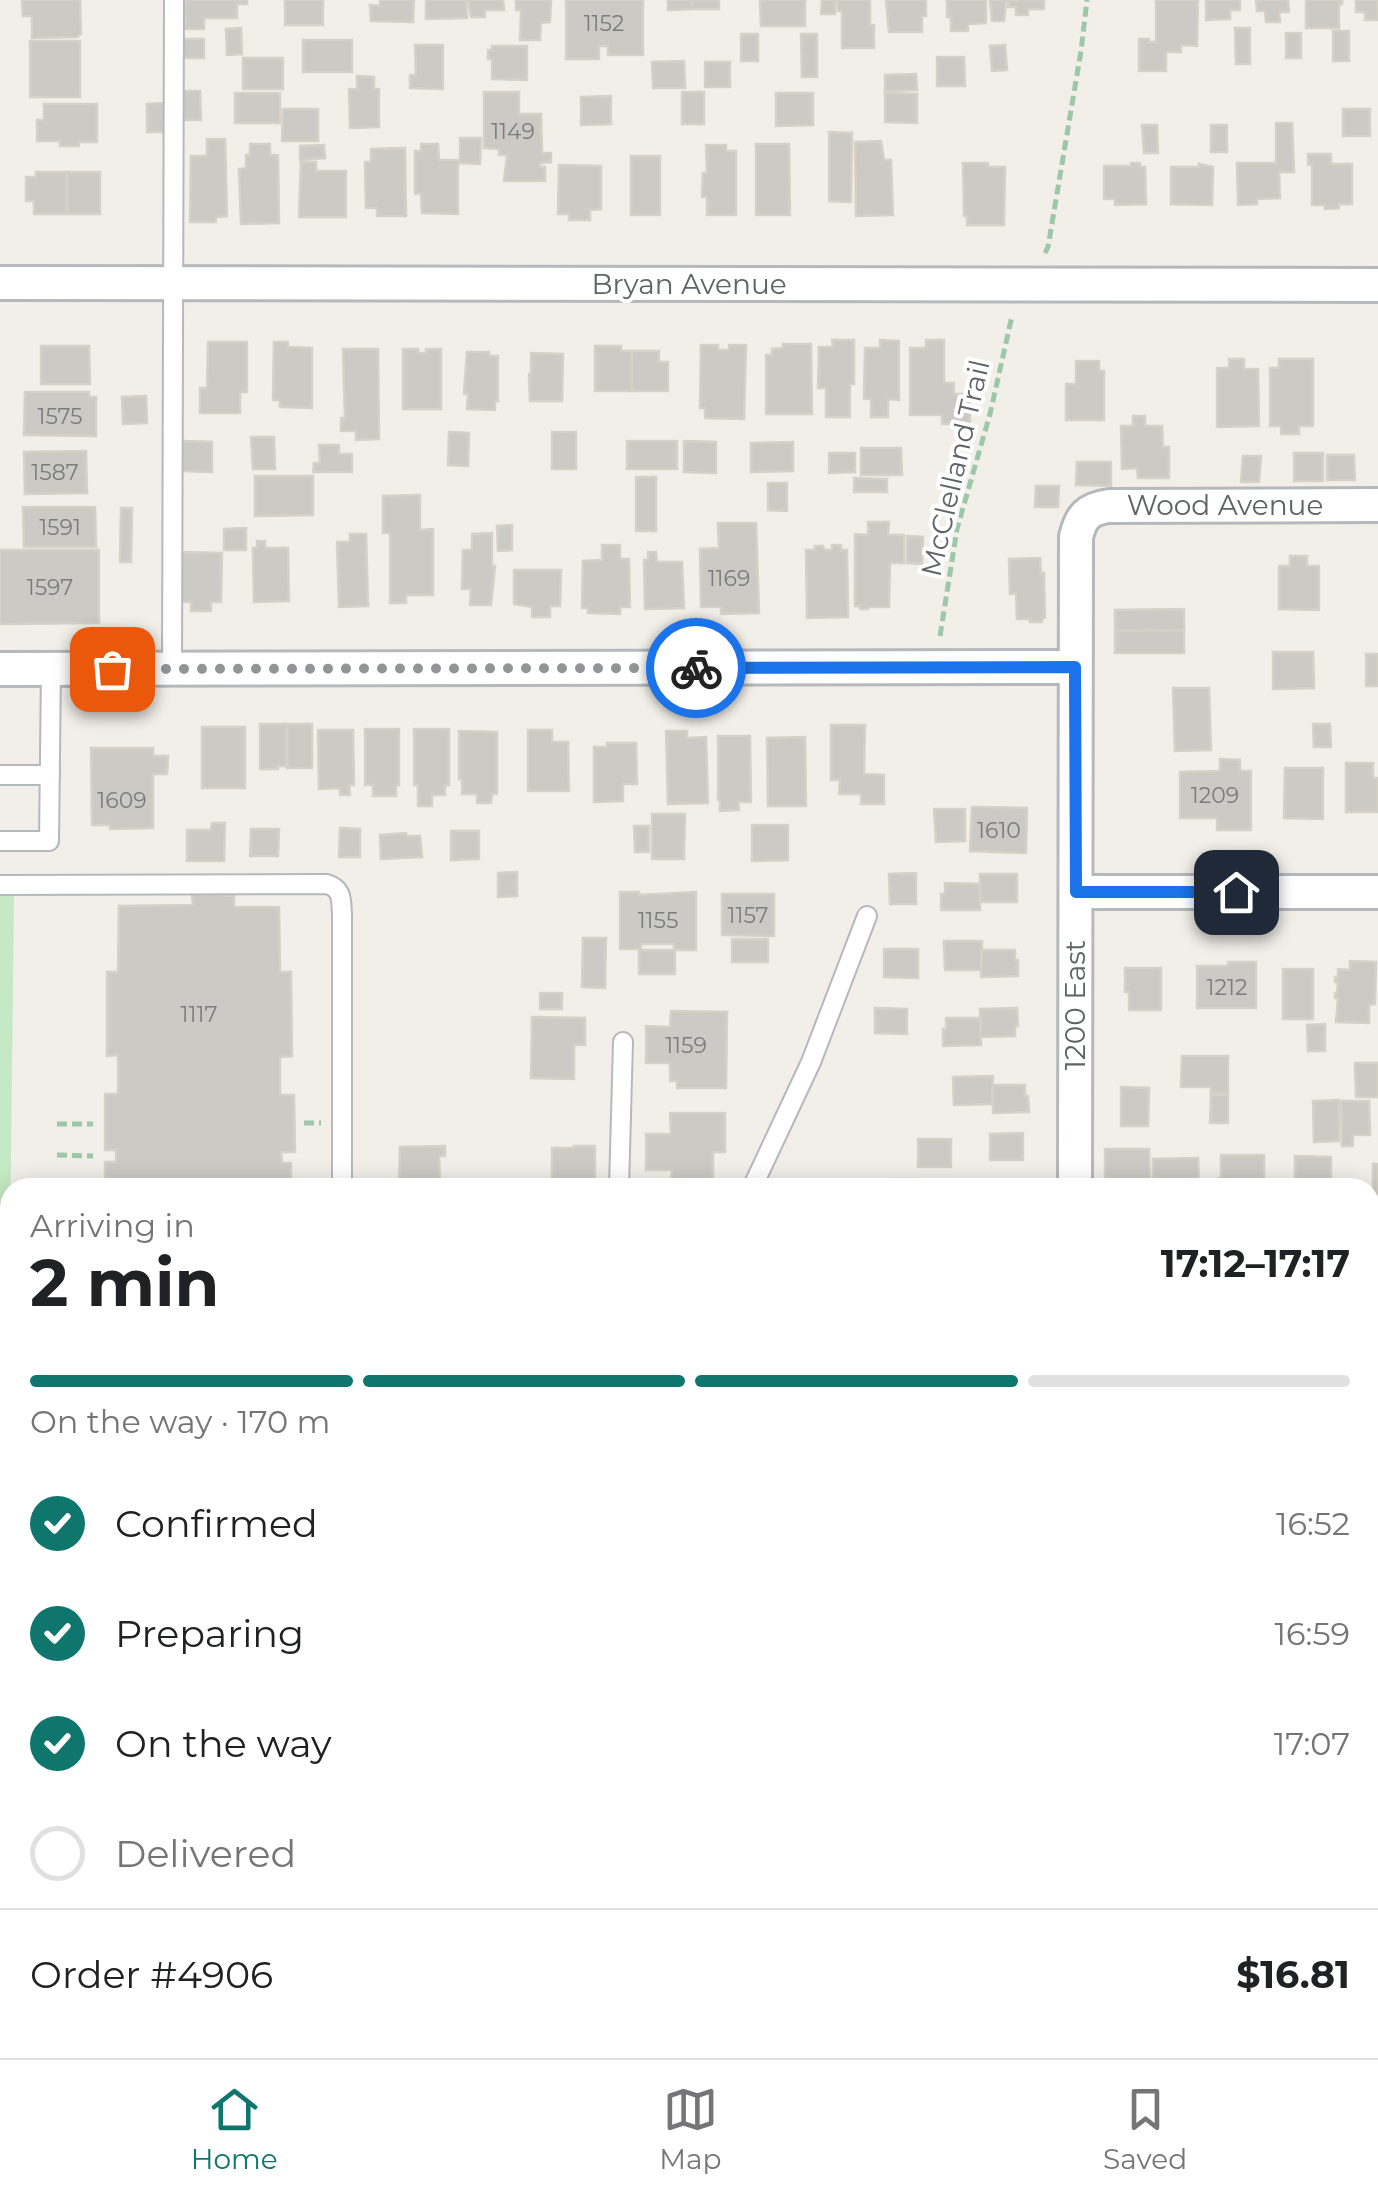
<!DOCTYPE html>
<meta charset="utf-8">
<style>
body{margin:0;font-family:Montserrat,sans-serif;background:#f2f2f2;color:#202124;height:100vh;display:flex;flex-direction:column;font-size:38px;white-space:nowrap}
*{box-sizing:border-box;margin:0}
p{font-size:32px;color:#757577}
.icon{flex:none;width:55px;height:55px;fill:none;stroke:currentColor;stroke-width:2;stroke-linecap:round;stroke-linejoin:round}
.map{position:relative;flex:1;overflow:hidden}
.details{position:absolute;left:0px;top:1178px;width:1380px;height:882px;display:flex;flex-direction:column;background:#fff;border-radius:30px 30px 0 0;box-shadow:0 5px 25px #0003}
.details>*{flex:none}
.pin{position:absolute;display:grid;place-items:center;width:85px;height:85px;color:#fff;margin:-42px;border-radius:20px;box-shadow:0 5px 15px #0006}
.courier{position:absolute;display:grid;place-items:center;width:100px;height:100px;margin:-50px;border:8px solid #1a73e8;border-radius:50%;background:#fff;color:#222;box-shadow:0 2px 12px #0007}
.overview em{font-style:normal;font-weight:700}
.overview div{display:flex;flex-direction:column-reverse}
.overview{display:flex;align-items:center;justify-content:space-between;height:170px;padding:0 30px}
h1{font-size:65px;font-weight:700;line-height:75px}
.bar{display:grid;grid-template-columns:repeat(4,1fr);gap:15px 10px;align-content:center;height:120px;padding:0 30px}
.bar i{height:12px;border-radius:8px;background:#e0e0e0}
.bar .on{background:#0f766e}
.bar p{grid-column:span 4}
.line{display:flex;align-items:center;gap:25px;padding:0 30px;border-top:2px solid #e0e0e0}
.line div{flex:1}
ol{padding:0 30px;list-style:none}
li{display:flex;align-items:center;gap:30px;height:110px}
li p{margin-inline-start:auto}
li .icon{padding:10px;border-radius:50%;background:#0f766e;color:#fff;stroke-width:4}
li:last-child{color:#757577}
li i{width:55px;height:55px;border:5px solid #e0e0e0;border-radius:50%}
.dock{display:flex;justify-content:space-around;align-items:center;height:140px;border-top:2px solid #e0e0e0;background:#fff;font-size:28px;color:#757577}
.dock a{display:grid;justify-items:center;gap:5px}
.dock .on{color:#0f766e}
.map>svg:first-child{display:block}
.education{fill:#e1ded6}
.green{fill:#c5e8c5}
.building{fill:#cccac5;stroke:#d6d1c6;stroke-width:2.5}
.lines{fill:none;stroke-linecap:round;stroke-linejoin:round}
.service-casing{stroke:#b5b8bc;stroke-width:22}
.minor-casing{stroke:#b5b8bc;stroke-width:38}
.tertiary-casing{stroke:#b5b8bc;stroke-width:48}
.path{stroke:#9cc7a9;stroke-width:5;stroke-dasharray:10 5;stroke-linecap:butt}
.service{stroke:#fff;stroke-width:18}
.minor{stroke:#fff;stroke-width:32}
.tertiary{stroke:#fff;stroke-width:42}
.done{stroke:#929495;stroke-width:10;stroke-dasharray:0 18}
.route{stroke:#1a73e8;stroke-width:12}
.labels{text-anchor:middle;stroke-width:8;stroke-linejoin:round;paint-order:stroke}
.number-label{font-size:22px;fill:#7a7d7f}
.street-label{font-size:28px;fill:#5f6368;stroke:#fff}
</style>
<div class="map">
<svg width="1378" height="2058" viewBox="0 0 1378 2058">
<rect width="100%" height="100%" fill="#f1efe8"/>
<!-- education -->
<path class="education" d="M1370,1338h8v720h-460l4,-8h448z"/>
<!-- green -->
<path class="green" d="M0,895h14l-4,346 -10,-6z"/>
<!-- building -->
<g class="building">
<path d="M22,0h58l1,34 -4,3 -45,1v-22h-9z"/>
<path d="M185,0h62v4h-10v14h-33v11h-19z"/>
<rect x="285" y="0" width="38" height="25"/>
<path d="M380,0h34l-1,22 -42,-1 -1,-16 10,1z"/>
<path d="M426,0h40l1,18 -41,1z"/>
<path d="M468,0h35l1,10h-19v7h-14z"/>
<path d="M516,0h35l-1,22 -9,1 -1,17h-20l1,-30h-5z"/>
<path d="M566,0h77v55h-35v-9h-9v13h-33z"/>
<path d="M668,0h24v9l-24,1z"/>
<rect x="692" y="0" width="27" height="9"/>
<path d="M760,0h45v26h-44z"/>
<path d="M822,0h13v14h-14z"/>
<path d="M837,0h33v25h4v23h-32v-37h-4z"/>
<path d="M886,0h40v16h-4v16h-33z"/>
<path d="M947,0h39v23l-18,1v7h-17v-14h-4z"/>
<path d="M990,0h16l-2,21h-12z"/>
<path d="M1008,0h36v9h-16v6h-12v-8h-8z"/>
<path d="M1156,0h42l-1,46 -16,-1v7h-15v19h-27v-32h10v3h7z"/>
<path d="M1206,0h34v10h-10v9l-24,1z"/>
<path d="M1256,0h32l1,12h-10l1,10h-14l-1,-11h-8z"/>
<path d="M1306,0h36v4h-3v24h-33z"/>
<path d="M1356,0h22v20h-13v-8h-9z"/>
<path d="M241,28l1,26 -15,1 -1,-26z"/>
<path d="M1235,28h15v36h-14z"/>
<rect x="1333" y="31" width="16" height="30"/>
<rect x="1286" y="33" width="15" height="25"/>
<rect x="741" y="34" width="17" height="27"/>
<path d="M801,34h16v43h-15z"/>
<rect x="182" y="39" width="22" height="19"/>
<rect x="303" y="40" width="49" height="32"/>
<rect x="30" y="41" width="50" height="56"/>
<path d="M415,45h28v44l-33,-1v-13h6z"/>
<path d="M1005,45l2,25 -15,1 -2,-25z"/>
<path d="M492,46h35v34l-35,-1v-20h-4v-9h4z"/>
<path d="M937,57h27l1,29h-28z"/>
<rect x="243" y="58" width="40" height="31"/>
<path d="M684,61l1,27h-32l-1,-26z"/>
<rect x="705" y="62" width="25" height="25"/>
<path d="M916,74l1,16 -32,1v-16z"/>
<path d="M357,76l17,1v12h5v38l-29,1 -1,-39h8z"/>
<path d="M183,91h17l1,29h-18z"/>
<path d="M484,92h35v22h22l1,39h9v9l-11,1v4h5v14h-41l3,-26h-8v-6l-15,-1z"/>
<rect x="682" y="92" width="22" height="32"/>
<rect x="235" y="93" width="45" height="30"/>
<path d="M776,93h37v32l-37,1z"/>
<path d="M885,93l32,1v29l-32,-1z"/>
<path d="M611,96v28l-30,1v-28z"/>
<path d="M165,103v29h-18v-28z"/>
<path d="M44,104h53v38h-18v4h-19v-5h-23v-21h7z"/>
<path d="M283,109h35v32h-36z"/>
<rect x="1343" y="109" width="27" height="27"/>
<path d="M1276,123h16l2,49h-15l1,26 -23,1v5l-19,1 -1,-42h39z"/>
<path d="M1142,125h15l1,28h-14z"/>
<rect x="1211" y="125" width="16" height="27"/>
<path d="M829,132l23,1 -1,69 -22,-1z"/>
<path d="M460,138h21l-1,26 -20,-1z"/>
<path d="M207,139h18l2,77 -11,1v5h-26l1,-66h16z"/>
<path d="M881,141l3,19h7l2,55 -37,1 -1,-74z"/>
<path d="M250,144h20v11h8l1,68 -38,1 -2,-55 7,-1v-13h4z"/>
<path d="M421,144h17l1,16h19v54l-36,-1 -1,-19h-6v-43h6z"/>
<path d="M756,144h33l1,71h-34z"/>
<path d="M324,145l1,13 -25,2v-14z"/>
<path d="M706,145h20v6h10v64h-29v-18h-5l1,-24h4z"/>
<path d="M405,148l1,68h-29v-8h-11l-1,-46h6v-13z"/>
<path d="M1308,154h23v10h21v40h-13v4l-14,1v-4h-13v-40h-4z"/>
<rect x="631" y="156" width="29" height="59"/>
<path d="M301,162h15v9h30v46h-47z"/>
<path d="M963,163h25v4h17l-1,58h-37v-9h-3z"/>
<path d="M1131,163h9v4h5l1,37 -31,1v-6h-11v-33h27z"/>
<path d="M1199,164l14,3 -1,38 -41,-1v-37h28z"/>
<path d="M559,165l42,1v43l-11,1v10h-21v-6h-11z"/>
<path d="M36,172h31v42h-33v-13h-8v-24h10z"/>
<rect x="67" y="172" width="33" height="42"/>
<path d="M832,340h22v44h-4v33h-24v-29h-8l1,-41h14z"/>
<path d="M880,340l19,1v59l-11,-1v18h-17v-18h-7l1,-51h15z"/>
<path d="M926,340h18v43h10v11h16v30h-28v-9h-32v-67h16z"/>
<path d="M208,342h39v50h-7v21h-40v-25h7z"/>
<path d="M274,342h14v5l24,1v60l-32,-1v-7h-7z"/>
<path d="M783,344h28l1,70h-46v-59h6v-6l11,-1z"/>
<path d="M701,345h17v5h11v-5h17l-2,74 -39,-1v-10h-5z"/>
<path d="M41,346h48l1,38h-49z"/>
<path d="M595,346h26v5h11v40h-37z"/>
<path d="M343,349h35l1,90 -23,1v-9h-15v-13h4z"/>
<path d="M403,349h15v4h8v-4h15v60h-38z"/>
<path d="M632,351h27v11h9v29h-36z"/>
<path d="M467,352h22v4h9v45h-3v9l-28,-1 1,-15h-4z"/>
<path d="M531,353l32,1 -1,47h-32l-1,-27h2z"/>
<path d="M1229,359h15v10h14l1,57 -42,1v-59h12z"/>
<path d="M1279,359h34v67h-14v8h-18v-8h-11v-58h9z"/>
<path d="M1076,361h23v10h5v49h-38v-36h10z"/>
<path d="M25,392h64v5h7v39l-72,-1z"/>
<path d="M146,396l1,27 -24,1 -1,-27z"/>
<path d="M1133,416h12v10h17l1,21h6v31h-31l-1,-10 -15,1 -1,-43h12z"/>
<path d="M449,432l20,1 -1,33 -20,-1z"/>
<rect x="552" y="432" width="24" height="37"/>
<path d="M251,437h23l1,32h-22z"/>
<path d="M182,441l30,1v30l-30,-1z"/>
<rect x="627" y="441" width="50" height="28"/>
<path d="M684,441l32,1v31l-32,-1z"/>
<path d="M793,442v29l-42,1v-29z"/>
<path d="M319,445h20v9h13v18h-39l1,-9h6z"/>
<path d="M861,448h40l1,27h-41z"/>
<path d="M86,451l1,42 -62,1 -1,-42z"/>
<path d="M829,453h26v19l-26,1z"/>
<rect x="1294" y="453" width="29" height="28"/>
<path d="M1327,455h27l1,25h-28z"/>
<path d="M1243,456h18l-2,26h-18z"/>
<path d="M1077,462h34v24l-35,-1z"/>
<path d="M255,476h58v39l-58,1z"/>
<rect x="636" y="477" width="20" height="54"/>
<path d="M854,478l33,1v13h-33z"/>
<path d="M768,483h19v28l-19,-1z"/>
<path d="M1036,486h23l-1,21h-23z"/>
<path d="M420,495v35l13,-1v66h-27v8h-16v-70h-7v-37z"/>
<path d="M23,507h72l1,40h-72z"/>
<path d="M121,508h11l-1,54h-11z"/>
<path d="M868,522h21l-1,13h16v28h-14l-1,44h-21v2h-8v-3h-5v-72l13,1z"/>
<path d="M718,523h38l3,90 -38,1v-7h-20l-1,-58 19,-1z"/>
<path d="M512,525v25l-14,1 -1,-25z"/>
<path d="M246,528v22h-22v-21z"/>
<path d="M492,533v33h3l-4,39h-21l1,-16h-9l1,-39h9v-16z"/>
<path d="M350,534h16l2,72 -29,1 -2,-65h13z"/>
<path d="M907,536l16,1 -1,27 -15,-1z"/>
<path d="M257,541h8v7h23l1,53 -35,1 -1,-54h4z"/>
<path d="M602,545h18v14h9l1,48h-10v7l-32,-1v-5h-6l1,-47 19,-1z"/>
<path d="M832,545h9v5h6l1,67 -41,1 -1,-68h9v-4h8l1,4h8z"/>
<path d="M0,550h99v73l-99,1z"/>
<path d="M181,552l41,1 -1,49h-10v9h-20v-9h-11z"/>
<path d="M648,552h8l1,10h25l2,46 -39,1 -1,-49h4z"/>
<path d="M1290,556h17v10h12v44l-40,-1v-43h11z"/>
<path d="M1040,558l1,15h3l1,45h-3v4h-12v-3h-13l-1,-26 -6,1 -1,-35z"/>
<path d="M514,570h47l-1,36h-10v11h-18v-10l-18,-3z"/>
<path d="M1184,609v21l-69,1v-21z"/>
<path d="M1184,630v23h-69v-22z"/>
<path d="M1273,652h40l1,36 -41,1z"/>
<rect x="1366" y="654" width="12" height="32"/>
<path d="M1173,688h36l2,62 -36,1z"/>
<path d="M260,724h27v42h-9v3h-18z"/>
<rect x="287" y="724" width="25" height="44"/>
<path d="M1313,724h17l1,23h-17z"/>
<path d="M831,725h34l-1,49 20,1v29h-23v-10h-22l1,-14h-9z"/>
<rect x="202" y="727" width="43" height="61"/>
<path d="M365,729h34v56h-3v11h-23v-11h-8z"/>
<path d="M414,729h35v56h-4v10h-13v11h-14v-21h-4z"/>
<path d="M318,730h35l1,55h-5l1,10h-10v-7l-21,1z"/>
<path d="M528,730h24v12h16l1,49h-41z"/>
<path d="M459,731l38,1v62h-5l-1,9h-14v-9h-15v-15h-3z"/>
<path d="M666,731h21v7l19,-1 2,66 -40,1z"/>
<path d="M718,736h32l1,66h-13l1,8 -19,1v-11h-2z"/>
<path d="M805,737l1,69h-38l-1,-68z"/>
<path d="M607,743h29l1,41h-14v17l-29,1v-55h13z"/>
<path d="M91,748h62v8h15l-1,18h-14v54l-43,1v-4h-18z"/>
<path d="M1220,759l20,1v11h11v59h-34v-12h-37v-46l40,-1z"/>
<path d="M1346,763h27v15h5v34h-32z"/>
<path d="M1285,768h38v51l-39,-1z"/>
<path d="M972,807l55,1 -1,45 -56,-2z"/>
<path d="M934,809h31v32l-29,1z"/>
<path d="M652,814h33l-1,45h-32z"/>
<path d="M212,823h13l-1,38h-37v-31h24z"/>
<path d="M752,825h36v35l-36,1z"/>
<path d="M634,826h15v26h-14z"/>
<path d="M340,828l20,1v28h-21z"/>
<path d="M251,829h28l-1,27h-28z"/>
<path d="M451,831h28v28l-28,1z"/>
<path d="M406,833l1,3h13l2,21 -41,2 -1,-24z"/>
<path d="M517,872v24l-19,1v-24z"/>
<path d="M916,873v31h-26l-1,-30z"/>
<rect x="980" y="874" width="37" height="28"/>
<path d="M945,883l35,1v26h-39v-16h4z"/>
<path d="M620,892h19v3l57,-3v58h-22v-6h-33v5h-21z"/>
<path d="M192,894l42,2v11h45l1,65h11l1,84 -12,1v38h14l1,57h-14l1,11h9v25h-186v-26h11v-12h-11v-56h13v-39l-11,1v-84h11l1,-66 74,-1z"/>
<path d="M722,894h52v42l-52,-1z"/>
<path d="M583,938h23l-1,50 -23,-1z"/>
<rect x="732" y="939" width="36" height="23"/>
<path d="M944,941h38l-1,29h-36z"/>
<path d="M884,949h34v29l-34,-1z"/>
<rect x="639" y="950" width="36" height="24"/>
<path d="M982,950h33v10h3v16l-37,1z"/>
<path d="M1350,961l26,1 -1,42 -6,1v18l-33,-1 2,-24h-3v-5h2l1,-11h-3v-5h3v-8l12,1z"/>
<path d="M1228,962h28v46h-59v-42h31z"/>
<path d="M1125,968h36v42h-32v-18h-4z"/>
<rect x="1283" y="969" width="30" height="50"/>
<rect x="540" y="993" width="22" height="16"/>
<path d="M875,1008l32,1v25l-32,-1z"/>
<path d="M1017,1008l1,18h-3v10l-34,1 -1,-28z"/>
<path d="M671,1011l56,1 -1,76h-49v-7h-7v-18h-24v-37l24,1z"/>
<path d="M532,1017l53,1v27h-11v34l-43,-1z"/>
<path d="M946,1018h34l1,27 -38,1v-17h3z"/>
<path d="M1325,1024v27h-17l-1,-26z"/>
<path d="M1182,1056h46v37h-17v-6h-30z"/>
<path d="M1355,1063h23v34h-22z"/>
<path d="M993,1076l-1,28 -38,1 -1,-28z"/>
<path d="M993,1085h32v11h3l1,16 -36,1z"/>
<path d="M1121,1087l28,1 -1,38h-27z"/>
<path d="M1211,1095h17v28h-18z"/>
<path d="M1339,1100v41l-25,1 -1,-41z"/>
<path d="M1341,1101h28l1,34h-17v11h-11z"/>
<path d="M670,1113h55v39h-12v36h-42l1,-18h-26v-36h25z"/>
<path d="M1023,1133v27h-33v-26z"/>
<rect x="918" y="1139" width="33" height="28"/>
<path d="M445,1146v10h-6l1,32h-41l1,-41z"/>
<path d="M574,1146h21v42h-43v-40h22z"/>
<path d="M1105,1149h44l1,39h-45z"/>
<path d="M1221,1155h43v33h-45v-10h2z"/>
<path d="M1295,1156l36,1v31h-36z"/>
<path d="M1198,1158l1,30h-46v-29z"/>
<rect x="1373" y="1164" width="5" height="59"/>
<rect x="891" y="1179" width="28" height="9"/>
<rect x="1001" y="1180" width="26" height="8"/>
<path d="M809,1182l26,1v5h-26z"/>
<rect x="835" y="1183" width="29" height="5"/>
<rect x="919" y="1183" width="26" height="5"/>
<path d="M2,1361h8v126l-9,-1z"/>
<path d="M1370,1368h8v335l-8,-8z"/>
<rect x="1374" y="1921" width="4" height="137"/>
<path d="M2,2038h8v12h9v8h-17z"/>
<rect x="20" y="2050" width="47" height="8"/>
<rect x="84" y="2050" width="37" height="8"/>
<rect x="152" y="2050" width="40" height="8"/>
<path d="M247,2050h38v8h-41z"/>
<rect x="399" y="2050" width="45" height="8"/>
<rect x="511" y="2050" width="35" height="8"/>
<rect x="660" y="2050" width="57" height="8"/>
<rect x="739" y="2050" width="114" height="8"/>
<rect x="1048" y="2050" width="265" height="8"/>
</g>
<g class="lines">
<!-- service casing -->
<g class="service-casing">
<g id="service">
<path d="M172,669l2,-669"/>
<path d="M0,775h50"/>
<path d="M0,841h49l2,-172"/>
<path d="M0,885l327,-1c16,5 14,17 15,31v273"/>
<path d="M619,1188l4,-146"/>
<path d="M752,1188l59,-126 56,-146"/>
<path d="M0,1503h10"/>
<path d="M0,1808l10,-1"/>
<path d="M0,1905l10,-3"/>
<path d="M0,1957h10"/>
<path d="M884,2050v8"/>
<path d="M970,2058l3,-8"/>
</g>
</g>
<!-- minor casing -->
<g class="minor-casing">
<g id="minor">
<path d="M0,283l1378,2"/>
<path d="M0,669l1075,-2"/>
<path d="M1076,892h302"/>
<path d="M1075,1188l1,-651c5,-21 12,-28 33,-31l269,-1"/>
<path d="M0,1746h10"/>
</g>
</g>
<!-- tertiary casing -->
<g class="tertiary-casing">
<g id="tertiary">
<path d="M0,1290h10"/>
<path d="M1370,1294h8"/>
</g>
</g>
<!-- path -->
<g class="path">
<path d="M1045,253l3,-6 33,-196 6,-51"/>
<path d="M940,636l17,-107 33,-115 22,-98"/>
<path d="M304,1123h17"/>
<path d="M57,1124h36"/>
<path d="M57,1155l36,1"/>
<path d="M1370,1749l8,-1"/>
<path d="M1372,1911h6"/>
<path d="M1023,2050v8"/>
<path d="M1320,2050v8"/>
</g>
<!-- service -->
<use href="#service" class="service"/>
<!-- minor -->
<use href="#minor" class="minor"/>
<!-- tertiary -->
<use href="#tertiary" class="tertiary"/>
</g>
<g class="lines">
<!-- done -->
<path class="done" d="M112,669l584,-1"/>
<!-- route -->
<path class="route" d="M696,668l379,-1 1,225h160"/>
</g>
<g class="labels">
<!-- number labels -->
<g class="number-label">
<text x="604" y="31">1152</text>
<text x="513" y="139">1149</text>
<text x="60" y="424">1575</text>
<text x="55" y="480">1587</text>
<text x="60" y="535">1591</text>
<text x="729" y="586">1169</text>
<text x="50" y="595">1597</text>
<text x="1215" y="803">1209</text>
<text x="122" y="808">1609</text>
<text x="999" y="838">1610</text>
<text x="748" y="923">1157</text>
<text x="658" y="928">1155</text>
<text x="1227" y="995">1212</text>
<text x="199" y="1022">1117</text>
<text x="686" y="1053">1159</text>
</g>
<!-- street labels -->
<g class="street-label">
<text x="689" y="294">Bryan Avenue</text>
<text transform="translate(955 468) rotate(-77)" y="10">McClelland Trail</text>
<text x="1225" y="515">Wood Avenue</text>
<text transform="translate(1075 1005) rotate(-90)" y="10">1200 East</text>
</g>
</g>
</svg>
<div class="pin" style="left:112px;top:669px;background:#ea580c"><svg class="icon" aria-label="bag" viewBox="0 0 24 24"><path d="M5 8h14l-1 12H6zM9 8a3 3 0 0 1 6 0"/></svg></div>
<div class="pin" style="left:1236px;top:892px;background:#1f2937"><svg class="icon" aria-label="home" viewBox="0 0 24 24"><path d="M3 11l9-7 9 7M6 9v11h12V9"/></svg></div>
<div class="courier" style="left:696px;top:668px"><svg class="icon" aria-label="bike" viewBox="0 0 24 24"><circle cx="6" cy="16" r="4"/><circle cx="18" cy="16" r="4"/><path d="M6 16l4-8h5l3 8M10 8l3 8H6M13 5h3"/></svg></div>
<section class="details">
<div class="overview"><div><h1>2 min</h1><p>Arriving in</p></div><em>17:12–17:17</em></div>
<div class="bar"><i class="on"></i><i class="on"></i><i class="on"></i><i></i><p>On the way · 170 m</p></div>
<ol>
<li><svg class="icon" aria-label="check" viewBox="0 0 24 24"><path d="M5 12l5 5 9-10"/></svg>Confirmed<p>16:52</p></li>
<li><svg class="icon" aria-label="check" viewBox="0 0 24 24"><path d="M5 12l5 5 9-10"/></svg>Preparing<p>16:59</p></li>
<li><svg class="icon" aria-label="check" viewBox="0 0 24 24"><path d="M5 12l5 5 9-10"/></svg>On the way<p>17:07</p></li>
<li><i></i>Delivered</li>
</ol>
<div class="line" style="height:130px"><div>Order #4906</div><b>$16.81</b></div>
</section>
</div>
<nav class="dock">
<a class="on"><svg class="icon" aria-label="home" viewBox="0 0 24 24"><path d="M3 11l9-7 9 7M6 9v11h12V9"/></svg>Home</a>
<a><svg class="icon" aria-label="map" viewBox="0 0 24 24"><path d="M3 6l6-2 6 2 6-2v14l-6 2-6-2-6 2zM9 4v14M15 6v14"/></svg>Map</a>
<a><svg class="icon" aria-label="saved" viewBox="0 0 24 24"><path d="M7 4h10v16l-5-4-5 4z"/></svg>Saved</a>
</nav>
